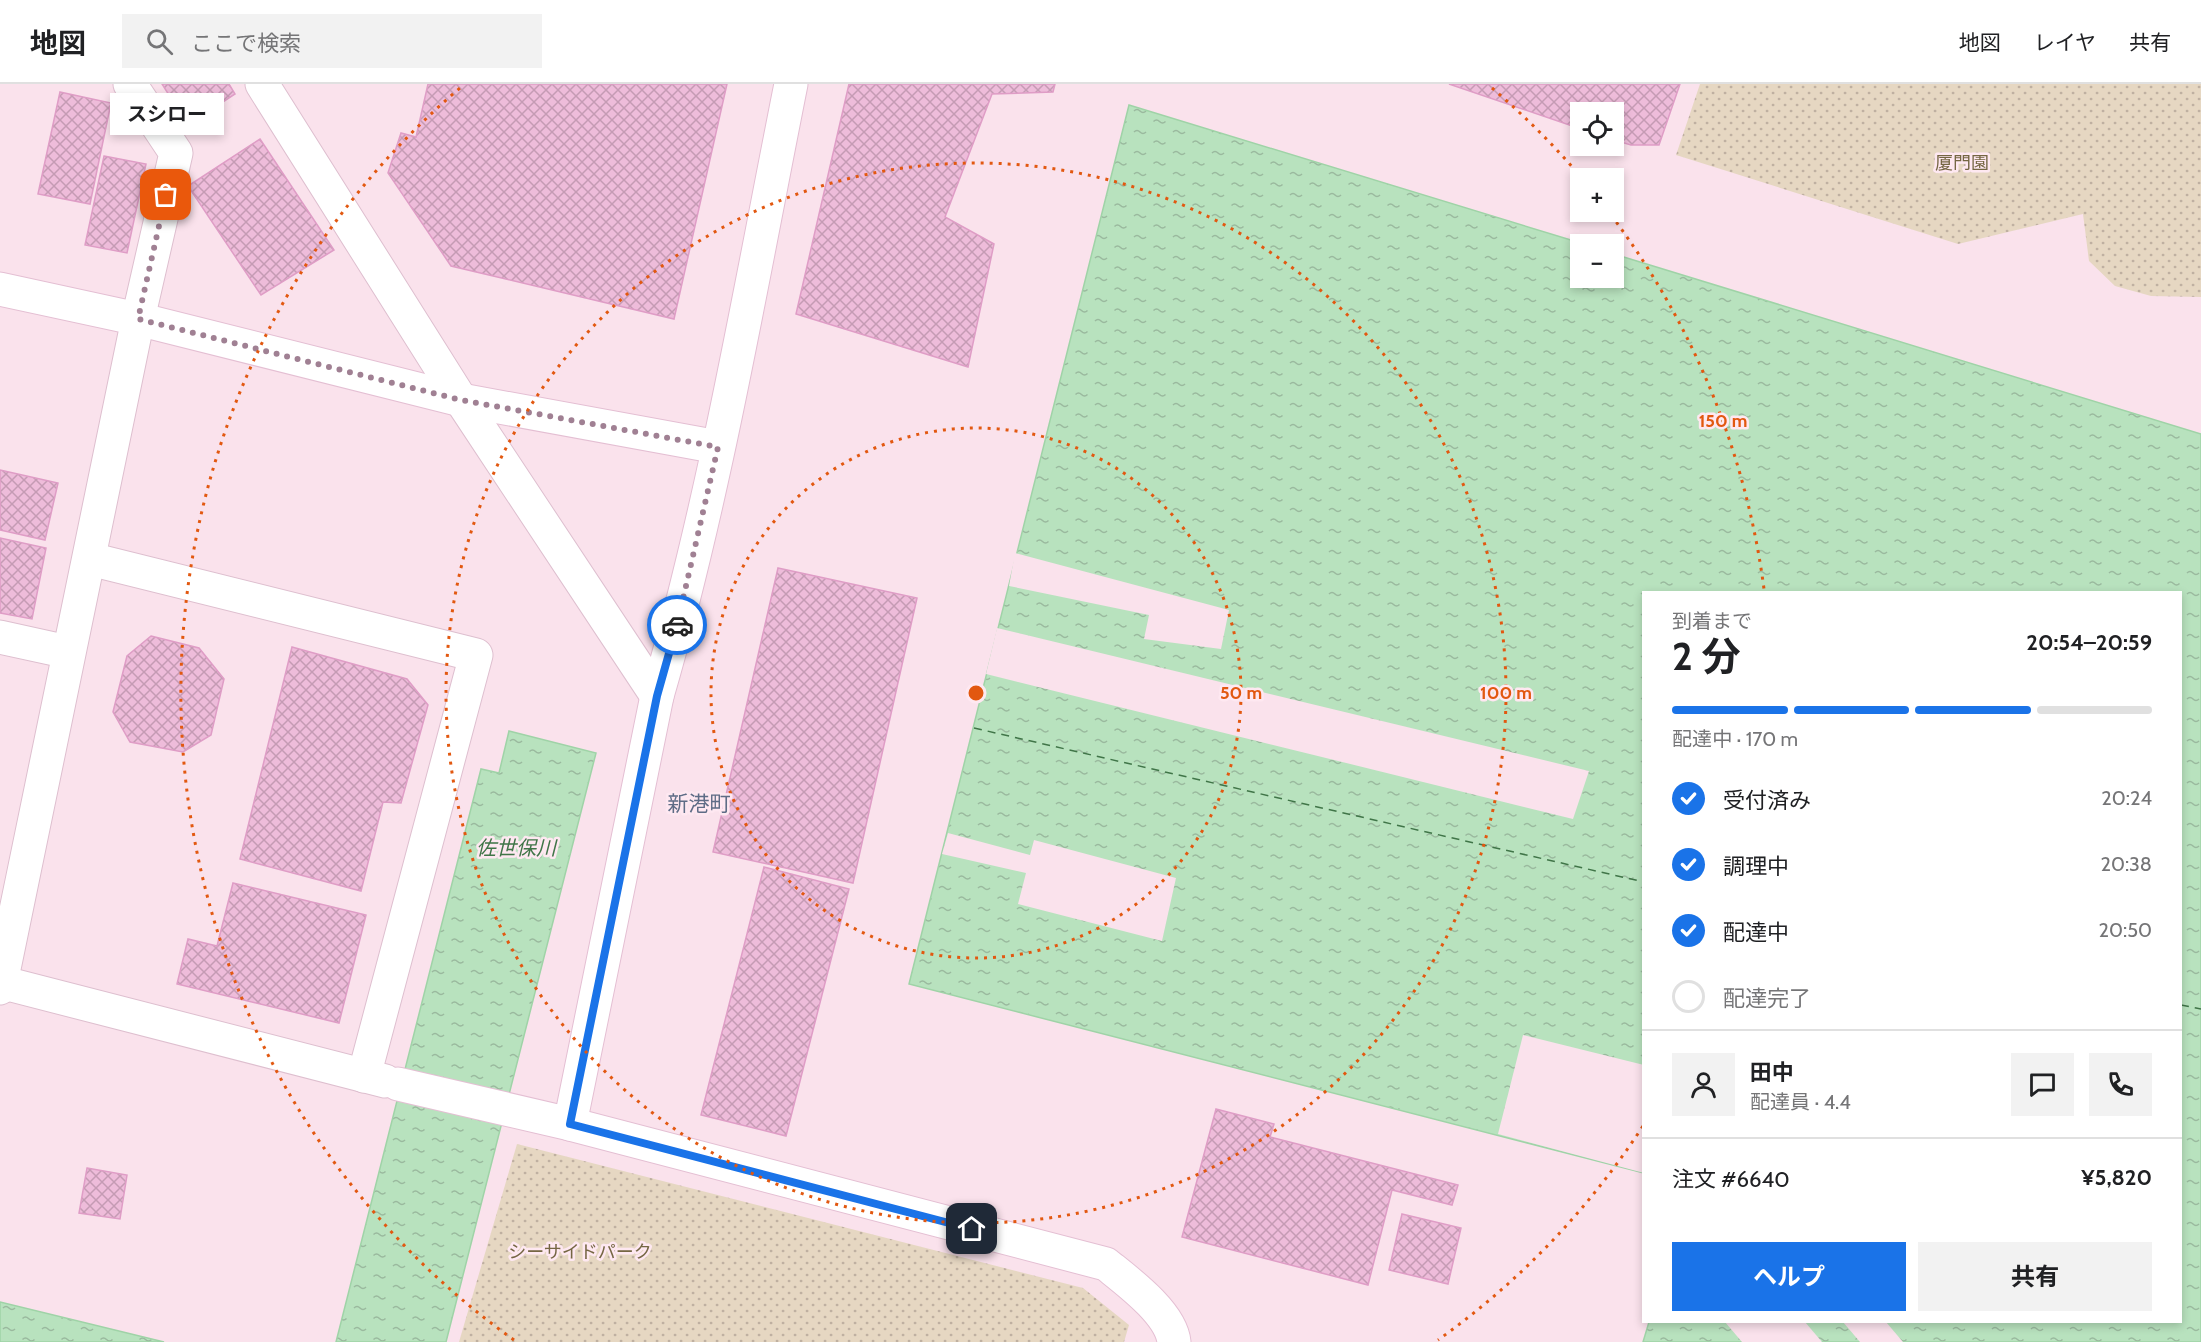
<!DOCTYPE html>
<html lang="ja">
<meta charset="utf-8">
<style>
body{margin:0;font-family:Cabin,"Noto Sans JP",sans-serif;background:#f2f2f2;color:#202124;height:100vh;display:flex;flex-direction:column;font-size:22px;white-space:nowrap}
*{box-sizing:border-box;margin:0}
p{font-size:20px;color:#757577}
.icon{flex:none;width:33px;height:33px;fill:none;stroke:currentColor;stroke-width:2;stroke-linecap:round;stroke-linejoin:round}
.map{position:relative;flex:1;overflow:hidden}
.sheet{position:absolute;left:1642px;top:507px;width:540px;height:732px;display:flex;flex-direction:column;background:#fff;border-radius:0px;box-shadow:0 3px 9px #0003}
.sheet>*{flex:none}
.controls{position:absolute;left:1570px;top:18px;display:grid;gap:12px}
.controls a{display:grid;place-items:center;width:54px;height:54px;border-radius:0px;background:#fff;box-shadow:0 3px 9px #0003;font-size:30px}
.pin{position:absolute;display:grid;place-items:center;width:51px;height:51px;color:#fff;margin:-26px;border-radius:12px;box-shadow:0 3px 9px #0006}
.courier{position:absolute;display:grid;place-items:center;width:60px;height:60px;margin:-30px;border:4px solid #1a73e8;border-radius:50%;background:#fff;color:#222;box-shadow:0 2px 8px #0007}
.bubble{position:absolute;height:42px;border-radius:0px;background:#fff;box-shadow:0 3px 9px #0003;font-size:20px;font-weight:700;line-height:42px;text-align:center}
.summary em{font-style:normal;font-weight:700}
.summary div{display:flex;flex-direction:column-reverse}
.summary{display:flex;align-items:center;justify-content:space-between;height:102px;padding:0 30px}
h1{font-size:39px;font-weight:700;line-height:45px}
.bar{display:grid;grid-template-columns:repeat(4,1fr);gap:9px 6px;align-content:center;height:72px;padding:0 30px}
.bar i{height:8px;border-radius:4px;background:#e0e0e0}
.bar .selected{background:#1a73e8}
.bar p{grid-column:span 4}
.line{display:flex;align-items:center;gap:15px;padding:0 30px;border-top:2px solid #e0e0e0}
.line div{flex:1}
.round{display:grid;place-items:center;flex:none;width:63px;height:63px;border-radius:0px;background:#f2f2f2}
ol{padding:0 30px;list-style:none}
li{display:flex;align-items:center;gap:18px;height:66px}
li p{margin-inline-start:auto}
li .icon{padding:6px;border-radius:50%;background:#1a73e8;color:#fff;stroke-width:4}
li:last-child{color:#757577}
li i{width:33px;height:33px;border:3px solid #e0e0e0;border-radius:50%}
.action{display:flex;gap:12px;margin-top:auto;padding:12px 30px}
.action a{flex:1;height:69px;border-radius:0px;background:#1a73e8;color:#fff;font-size:24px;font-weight:700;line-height:69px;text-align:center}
.action a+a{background:#f2f2f2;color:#202124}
header{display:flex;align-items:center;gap:36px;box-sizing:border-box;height:84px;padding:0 30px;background:#fff;border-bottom:2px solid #e0e0e0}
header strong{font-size:28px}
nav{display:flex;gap:33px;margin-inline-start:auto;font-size:21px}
.search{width:420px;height:54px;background:#f2f2f2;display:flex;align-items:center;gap:15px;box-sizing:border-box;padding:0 21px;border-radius:0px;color:#757577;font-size:22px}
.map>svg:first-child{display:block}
.park{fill:url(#park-dots)}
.water{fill:url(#water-ripples);stroke:#9fd3a7;stroke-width:1.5}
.pier{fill:#fae2ec}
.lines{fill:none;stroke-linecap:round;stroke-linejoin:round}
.ferry{stroke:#407548;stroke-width:1.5;stroke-dasharray:8 6;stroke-linecap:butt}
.building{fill:url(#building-cross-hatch);stroke:#df9dc6;stroke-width:1.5}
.street-casing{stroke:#debfcf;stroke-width:35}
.secondary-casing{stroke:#e4bfd3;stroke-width:35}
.street{stroke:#fff;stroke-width:33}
.secondary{stroke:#fff;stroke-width:33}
.done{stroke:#a08093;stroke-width:6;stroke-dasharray:0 10.8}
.route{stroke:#1a73e8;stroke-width:8}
.ring{fill:none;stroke:#e25810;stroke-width:3;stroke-dasharray:3 6}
.labels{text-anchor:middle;stroke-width:5;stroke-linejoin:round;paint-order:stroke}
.park-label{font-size:18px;fill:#756643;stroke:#fee8f1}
.water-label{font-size:20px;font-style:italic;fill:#407548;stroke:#fee8f1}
.quarter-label{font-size:21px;fill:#5e6c86;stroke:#fee8f1}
.centre{fill:#e25810;stroke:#fee8f1;stroke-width:3}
.ring-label{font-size:18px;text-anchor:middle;font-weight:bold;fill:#e25810;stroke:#fee8f1;stroke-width:5;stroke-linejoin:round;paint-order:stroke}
</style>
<header>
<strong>地図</strong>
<div class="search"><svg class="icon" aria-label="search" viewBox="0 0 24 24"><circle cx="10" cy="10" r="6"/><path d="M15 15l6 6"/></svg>ここで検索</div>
<nav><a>地図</a><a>レイヤ</a><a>共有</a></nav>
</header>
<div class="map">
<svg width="2201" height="1258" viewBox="0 0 2201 1258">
<defs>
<pattern id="park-dots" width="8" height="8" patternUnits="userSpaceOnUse" patternTransform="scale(1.5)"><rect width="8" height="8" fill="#e6d7c2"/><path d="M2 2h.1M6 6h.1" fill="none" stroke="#bfb0a1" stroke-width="1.8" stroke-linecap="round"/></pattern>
<pattern id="water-ripples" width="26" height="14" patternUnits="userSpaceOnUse" patternTransform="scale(1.5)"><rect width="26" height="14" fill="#b8e2be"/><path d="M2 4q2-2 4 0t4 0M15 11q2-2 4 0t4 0" fill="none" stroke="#9ab99e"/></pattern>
<pattern id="building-cross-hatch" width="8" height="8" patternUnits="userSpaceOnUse" patternTransform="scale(1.5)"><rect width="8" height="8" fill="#eebcda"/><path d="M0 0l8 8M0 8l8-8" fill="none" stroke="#c59bb4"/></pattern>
</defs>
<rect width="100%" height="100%" fill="#fae2ec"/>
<!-- park -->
<g class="park">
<path d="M1700,0h501v213l-50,-1 -36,-10 -26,-25 -6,-47 -125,30 -282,-89z"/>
<path d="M517,1060l566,144 46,37 -5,17h-665z"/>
</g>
<!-- water -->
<g class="water">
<path d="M1129,21l455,139h-3v34h33v-24l587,180v908h-558l6,-20h532v-730h-537v581l-735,-189z"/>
<path d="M509,647l87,22 -150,589h-110l145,-573 18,4z"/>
<path d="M0,1218l164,40h-164z"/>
</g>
<!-- pier -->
<g class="pier">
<path d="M1015,469l214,57 -8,39 -77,-10 5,-24 -140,-29z"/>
<path d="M997,544l592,143 -16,48 -587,-145z"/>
<path d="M948,749l82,22 4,-15 142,38 -14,63 -144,-37 8,-31 -84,-19z"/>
<path d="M1523,951l121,30v108l-146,-39z"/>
<path d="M1725,1238h80l17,20h-80z"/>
<path d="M1843,1238h43l17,20h-43z"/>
</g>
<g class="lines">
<!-- ferry -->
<g class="ferry">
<path d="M974,644l670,154"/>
<path d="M2181,921l20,4"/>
</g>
</g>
<!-- building -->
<g class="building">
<path d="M162,0h67l6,10 -47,31z"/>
<path d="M428,0h299l-53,235 -223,-53 -63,-93 13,-40 15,4z"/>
<path d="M849,0h206l-2,8 -61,2 -47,123 49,27 -26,123 -172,-53z"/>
<path d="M1449,0h231l-21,61h-28l-17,-5v-28h-33v17z"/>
<path d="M60,8l51,11 -21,101 -52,-10z"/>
<path d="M260,55l74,111 -73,45 -73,-109z"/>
<path d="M104,72l42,8 -19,89 -42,-8z"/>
<path d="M0,386l58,13 -13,57 -45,-10z"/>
<path d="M0,454l46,10 -14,71 -32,-6z"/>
<path d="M778,484l139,30 -64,285 -140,-31z"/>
<path d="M151,552l48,12 25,31 -13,56 -28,17 -53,-10 -17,-30 14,-56z"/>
<path d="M292,563l115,32 21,26 -27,98 -18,-1 -22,89 -121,-32z"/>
<path d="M764,783l85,22 -63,247 -85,-21z"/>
<path d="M233,799l133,32 -27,108 -162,-39 11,-45 29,7z"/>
<path d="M1216,1025l58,15 -4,13 188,48 -6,20 -60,-15 -24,95 -186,-48z"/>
<path d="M87,1084l40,7 -7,44 -41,-6z"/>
<path d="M1402,1130l59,14 -13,56 -59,-14z"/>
</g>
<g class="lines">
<!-- street casing -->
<g class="street-casing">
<g id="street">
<path d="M262,0l199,316 196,296"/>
<path d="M90,475l386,96 -112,421"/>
<path d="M0,553l68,15"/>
<path d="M0,898l385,99"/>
<path d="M0,904l138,-669 38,-166 -46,-69"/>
</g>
</g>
<!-- secondary casing -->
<g class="secondary-casing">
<g id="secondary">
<path d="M0,205l138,30 323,81 257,47"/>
<path d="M398,1000l172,40 536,140c21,17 65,49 68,78"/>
<path d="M570,1040l87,-428c58,-200 93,-407 134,-612"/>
</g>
</g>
<!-- street -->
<use href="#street" class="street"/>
<!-- secondary -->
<use href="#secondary" class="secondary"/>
</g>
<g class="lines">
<!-- done -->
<path class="done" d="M166,111l-28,124 323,81 257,47 -41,178"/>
<!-- route -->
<path class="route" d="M677,541l-20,71 -87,428 402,105"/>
</g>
<!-- distance rings -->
<g class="ring">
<circle cx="976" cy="609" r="265"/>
<circle cx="976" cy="609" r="530"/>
<path d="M1643 1042A795 795 0 0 1 1438 1256M514 1256A795 795 0 0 1 460 4M1492 4A795 795 0 0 1 1581 93M1611 131A795 795 0 0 1 1764 505"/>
</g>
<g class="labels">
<!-- park labels -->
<g class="park-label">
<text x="1962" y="85">厦門園</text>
<text x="580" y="1174">シーサイドパーク</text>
</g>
<!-- water labels -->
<g class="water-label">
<text x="516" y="771">佐世保川</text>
</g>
<!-- quarter labels -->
<g class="quarter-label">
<text x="699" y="727">新港町</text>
</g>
</g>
<circle cx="976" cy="609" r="9" class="centre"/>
<g class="ring-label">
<text x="1723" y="343">150 m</text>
<text x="1241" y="615">50 m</text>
<text x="1506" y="615">100 m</text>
</g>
</svg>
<div class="controls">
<a><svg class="icon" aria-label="locate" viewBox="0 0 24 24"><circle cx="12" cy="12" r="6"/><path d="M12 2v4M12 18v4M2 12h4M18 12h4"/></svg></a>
<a>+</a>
<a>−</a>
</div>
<div class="pin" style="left:166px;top:111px;background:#ea580c"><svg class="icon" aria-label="bag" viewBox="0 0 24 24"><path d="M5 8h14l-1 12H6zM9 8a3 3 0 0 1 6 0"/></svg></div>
<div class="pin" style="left:972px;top:1145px;background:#1f2937"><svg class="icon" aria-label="home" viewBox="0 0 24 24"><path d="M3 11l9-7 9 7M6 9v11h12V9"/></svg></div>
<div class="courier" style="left:677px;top:541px"><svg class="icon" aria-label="car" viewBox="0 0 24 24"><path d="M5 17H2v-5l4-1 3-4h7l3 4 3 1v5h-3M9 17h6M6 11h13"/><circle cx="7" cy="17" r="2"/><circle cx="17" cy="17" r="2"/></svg></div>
<div class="bubble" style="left:110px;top:9px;width:114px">スシロー</div>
<section class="sheet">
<div class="summary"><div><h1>2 分</h1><p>到着まで</p></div><em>20:54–20:59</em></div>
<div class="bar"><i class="selected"></i><i class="selected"></i><i class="selected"></i><i></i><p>配達中 · 170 m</p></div>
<ol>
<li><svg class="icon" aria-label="check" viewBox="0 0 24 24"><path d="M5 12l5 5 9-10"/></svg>受付済み<p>20:24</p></li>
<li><svg class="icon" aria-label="check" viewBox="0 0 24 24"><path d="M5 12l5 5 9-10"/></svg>調理中<p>20:38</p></li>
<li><svg class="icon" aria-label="check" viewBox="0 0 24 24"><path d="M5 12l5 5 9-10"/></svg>配達中<p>20:50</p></li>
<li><i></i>配達完了</li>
</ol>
<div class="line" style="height:108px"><a class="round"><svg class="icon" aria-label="person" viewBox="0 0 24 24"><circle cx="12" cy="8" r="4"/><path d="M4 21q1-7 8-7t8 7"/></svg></a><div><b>田中</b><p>配達員 · 4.4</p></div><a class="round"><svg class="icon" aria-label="chat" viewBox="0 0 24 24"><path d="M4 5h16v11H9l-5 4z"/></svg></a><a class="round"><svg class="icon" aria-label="phone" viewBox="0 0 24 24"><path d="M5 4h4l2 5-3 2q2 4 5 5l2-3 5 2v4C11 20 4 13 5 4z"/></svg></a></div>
<div class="line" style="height:78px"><div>注文 #6640</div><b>¥5,820</b></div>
<div class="action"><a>ヘルプ</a><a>共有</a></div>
</section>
</div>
